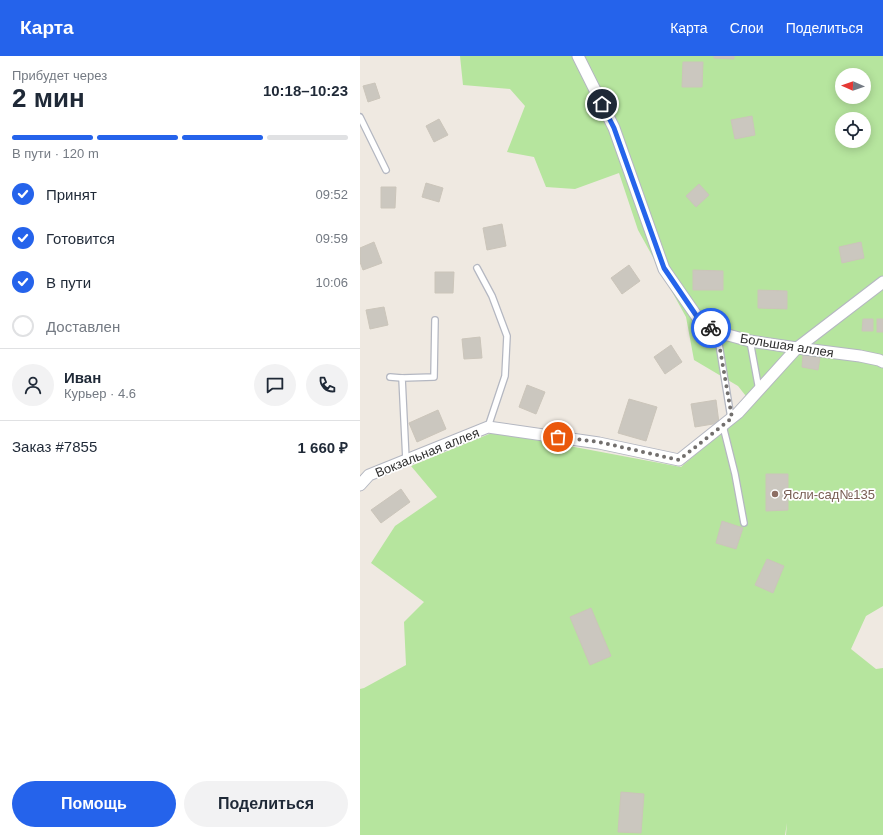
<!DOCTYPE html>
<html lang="ru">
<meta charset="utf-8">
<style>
body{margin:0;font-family:Helvetica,sans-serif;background:#f2f2f3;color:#1f2937;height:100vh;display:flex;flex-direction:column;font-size:15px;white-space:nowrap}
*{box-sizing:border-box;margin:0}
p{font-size:13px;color:#747a83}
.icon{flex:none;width:22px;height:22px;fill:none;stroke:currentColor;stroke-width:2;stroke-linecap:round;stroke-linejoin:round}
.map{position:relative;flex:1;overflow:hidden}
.panel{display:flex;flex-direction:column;background:#fff;width:360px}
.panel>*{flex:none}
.needle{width:26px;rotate:272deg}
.tools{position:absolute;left:475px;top:12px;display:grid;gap:8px}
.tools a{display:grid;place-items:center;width:36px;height:36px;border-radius:50%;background:#fff;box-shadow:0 2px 10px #0003;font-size:20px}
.pin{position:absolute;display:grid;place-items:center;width:34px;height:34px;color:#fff;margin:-17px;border:2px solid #fff;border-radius:50%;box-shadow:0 1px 4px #0007}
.courier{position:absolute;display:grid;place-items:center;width:40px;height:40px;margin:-20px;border:3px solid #2563eb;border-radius:50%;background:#fff;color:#222;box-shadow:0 1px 5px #0007}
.head em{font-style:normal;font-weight:700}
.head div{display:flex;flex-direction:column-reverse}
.head{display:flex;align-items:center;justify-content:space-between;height:68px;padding:0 12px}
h1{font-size:26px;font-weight:700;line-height:30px}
.bar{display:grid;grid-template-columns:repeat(4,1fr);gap:6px 4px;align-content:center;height:48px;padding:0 12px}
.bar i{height:5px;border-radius:3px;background:#e0e1e3}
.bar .selected{background:#2563eb}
.bar p{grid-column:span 4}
.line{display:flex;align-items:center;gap:10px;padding:0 12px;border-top:1px solid #e0e1e3}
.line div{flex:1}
.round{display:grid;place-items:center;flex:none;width:42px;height:42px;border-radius:21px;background:#f2f2f3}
ol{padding:0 12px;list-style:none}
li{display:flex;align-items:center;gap:12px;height:44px}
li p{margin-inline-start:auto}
li .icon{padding:4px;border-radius:50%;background:#2563eb;color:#fff;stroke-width:4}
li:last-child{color:#747a83}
li i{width:22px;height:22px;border:2px solid #e0e1e3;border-radius:50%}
.button{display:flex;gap:8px;margin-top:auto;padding:8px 12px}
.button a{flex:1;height:46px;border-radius:24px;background:#2563eb;color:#fff;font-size:16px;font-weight:700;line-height:46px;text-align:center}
.button a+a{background:#f2f2f3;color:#1f2937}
header{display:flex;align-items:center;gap:24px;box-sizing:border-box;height:56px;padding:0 20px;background:#2563eb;color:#fff}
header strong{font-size:19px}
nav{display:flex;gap:22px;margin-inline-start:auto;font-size:14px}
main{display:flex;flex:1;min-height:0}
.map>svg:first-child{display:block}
.green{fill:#b6e59e;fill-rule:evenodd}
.building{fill:#cbc7bf;stroke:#cbc5ba}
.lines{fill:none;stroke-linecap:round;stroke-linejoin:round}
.lane-casing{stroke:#b4b7c1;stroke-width:8}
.street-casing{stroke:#b4b7c1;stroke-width:13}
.lane{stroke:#fff;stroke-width:5.5}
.street{stroke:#fff;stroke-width:11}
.done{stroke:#726f6d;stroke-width:4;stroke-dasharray:0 7.2}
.route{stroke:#2563eb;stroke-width:5}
.education-dot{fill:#8d6e63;stroke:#fff;stroke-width:1.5}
.labels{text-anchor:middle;stroke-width:3.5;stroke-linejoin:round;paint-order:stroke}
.street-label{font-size:13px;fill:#2e2e2e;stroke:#fff}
.education-label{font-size:13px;fill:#785e54;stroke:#fff;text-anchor:start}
</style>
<header>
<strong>Карта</strong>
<nav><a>Карта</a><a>Слои</a><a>Поделиться</a></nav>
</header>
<main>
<section class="panel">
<div class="head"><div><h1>2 мин</h1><p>Прибудет через</p></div><em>10:18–10:23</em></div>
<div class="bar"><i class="selected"></i><i class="selected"></i><i class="selected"></i><i></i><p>В пути · 120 m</p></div>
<ol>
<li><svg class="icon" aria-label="check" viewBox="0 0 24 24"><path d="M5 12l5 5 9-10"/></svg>Принят<p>09:52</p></li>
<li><svg class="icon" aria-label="check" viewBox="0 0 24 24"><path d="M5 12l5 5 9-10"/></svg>Готовится<p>09:59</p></li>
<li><svg class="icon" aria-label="check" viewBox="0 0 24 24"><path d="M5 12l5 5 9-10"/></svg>В пути<p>10:06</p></li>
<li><i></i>Доставлен</li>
</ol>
<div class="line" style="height:72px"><a class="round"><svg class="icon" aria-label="person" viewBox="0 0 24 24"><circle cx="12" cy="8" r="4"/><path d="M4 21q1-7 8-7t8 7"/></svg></a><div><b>Иван</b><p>Курьер · 4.6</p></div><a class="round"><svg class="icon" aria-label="chat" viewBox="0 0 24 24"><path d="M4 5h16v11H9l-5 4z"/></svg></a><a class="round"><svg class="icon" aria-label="phone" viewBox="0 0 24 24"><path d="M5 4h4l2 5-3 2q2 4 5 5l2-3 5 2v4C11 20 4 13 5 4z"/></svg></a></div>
<div class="line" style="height:52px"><div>Заказ #7855</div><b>1 660 ₽</b></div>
<div class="button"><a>Помощь</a><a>Поделиться</a></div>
</section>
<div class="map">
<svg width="523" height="779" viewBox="0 0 523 779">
<rect width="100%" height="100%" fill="#efe9e1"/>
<!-- green -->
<path class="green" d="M100,0h423v550l-17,10 -15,33 25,20 7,-1v167h-97l1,-12 -2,12h-425v-146l4,-1 42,-23 -2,-43 20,-20 -53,-39 24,-37 42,-29 -26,-31 83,-34 187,35 72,-62 -15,-19 -44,-26 -8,-43 -48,-87 -19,-57 -44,16 -29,-2 -12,-30 -27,-5 18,-46 -15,-17 -47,-4zM482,19h22v22h-22zM482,63h22v22h-22z"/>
<!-- building -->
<g class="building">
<path d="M354,0h20v3l-20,-1z"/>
<path d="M323,6h20l-1,25h-20z"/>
<path d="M15,27l5,15 -12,4 -5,-16z"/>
<path d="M392,60l3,19 -20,4 -4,-19z"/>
<path d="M79,63l9,16 -14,7 -8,-16z"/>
<path d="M66,127l17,5 -4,14 -17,-5z"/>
<path d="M339,128l10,11 -13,12 -10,-11z"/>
<path d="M21,131h15l-1,21h-14z"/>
<path d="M142,168l4,22 -19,4 -4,-22z"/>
<path d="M14,186l8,21 -19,7 -3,-8v-14z"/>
<path d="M501,186l3,16 -22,5 -3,-16z"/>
<path d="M269,209l11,16 -18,13 -11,-16z"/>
<path d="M333,214l30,1v19h-30z"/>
<path d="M75,216h19l-1,21h-18z"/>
<path d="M398,234l29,1v18l-29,-1z"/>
<path d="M24,251l4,18 -18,4 -4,-19z"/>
<path d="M503,263h10v12h-11z"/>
<rect x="517" y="263" width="6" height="13"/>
<path d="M120,281l2,21 -18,1 -2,-20z"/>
<path d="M311,289l11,17 -17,12 -11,-17z"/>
<path d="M443,299l17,3 -2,12 -16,-3z"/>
<path d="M167,329l18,7 -9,22 -17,-7z"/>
<path d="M269,343l28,8 -11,34 -28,-8z"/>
<path d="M356,344l3,23 -24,4 -4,-23z"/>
<path d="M78,354l8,19 -29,13 -8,-19z"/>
<path d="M406,418h22v36l-22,1z"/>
<path d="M41,433l9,13 -29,21 -10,-13z"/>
<path d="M362,465l21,7 -7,21 -20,-6z"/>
<path d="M407,503l17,7 -11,27 -18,-8z"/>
<path d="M231,552l20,48 -21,9 -20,-48z"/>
<path d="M261,736l23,2 -3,39 -23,-1z"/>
</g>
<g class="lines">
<!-- lane casing -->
<g class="lane-casing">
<g id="lane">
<path d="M0,61l26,53"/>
<path d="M117,212l15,28 15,40 -2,40 -17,51"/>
<path d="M357,276l14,86"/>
<path d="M390,285l9,49"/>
<path d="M30,321l12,1"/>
<path d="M365,368l-1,6 11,44 9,49"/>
<path d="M46,404l-4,-82 32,-1 1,-57"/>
</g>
</g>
<!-- street casing -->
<g class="street-casing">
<g id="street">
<path d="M218,0l36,72 50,141 36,52 17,11 33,9 47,7 63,8 19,4 4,2"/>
<path d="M0,429l9,-10 119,-48 111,16 80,17 59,-47 59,-65 86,-66"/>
</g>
</g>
<!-- lane -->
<use href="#lane" class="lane"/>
<!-- street -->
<use href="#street" class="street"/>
</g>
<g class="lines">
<!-- done -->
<path class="done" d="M198,381l41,5 80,18 53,-42 -15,-86 -6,-4"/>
<!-- route -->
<path class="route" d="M242,48l12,24 50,140 36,53 11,7"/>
</g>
<!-- markers -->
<circle class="education-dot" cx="415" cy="438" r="4"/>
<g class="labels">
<!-- street labels -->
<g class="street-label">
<text transform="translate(427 289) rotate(9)" y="5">Большая аллея</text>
<text transform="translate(67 396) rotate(-22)" y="5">Вокзальная аллея</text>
</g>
<!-- education labels -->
<g class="education-label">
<text x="423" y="443">Ясли-сад№135</text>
</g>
</g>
</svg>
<div class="tools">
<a><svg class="needle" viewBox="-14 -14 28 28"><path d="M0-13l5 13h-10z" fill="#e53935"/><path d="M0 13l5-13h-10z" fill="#747a83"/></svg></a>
<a><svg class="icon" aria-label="locate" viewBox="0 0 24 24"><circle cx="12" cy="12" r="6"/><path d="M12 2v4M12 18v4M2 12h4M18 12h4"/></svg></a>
</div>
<div class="pin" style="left:198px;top:381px;background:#ea580c"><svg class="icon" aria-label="bag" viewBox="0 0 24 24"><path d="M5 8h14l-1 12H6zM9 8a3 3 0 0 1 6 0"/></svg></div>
<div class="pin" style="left:242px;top:48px;background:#1f2937"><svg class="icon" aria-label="home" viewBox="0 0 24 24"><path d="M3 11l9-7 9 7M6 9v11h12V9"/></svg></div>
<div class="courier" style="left:351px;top:272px"><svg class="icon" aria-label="bike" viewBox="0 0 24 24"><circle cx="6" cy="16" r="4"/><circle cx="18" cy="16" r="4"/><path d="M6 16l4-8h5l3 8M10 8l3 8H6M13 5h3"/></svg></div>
</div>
</main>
